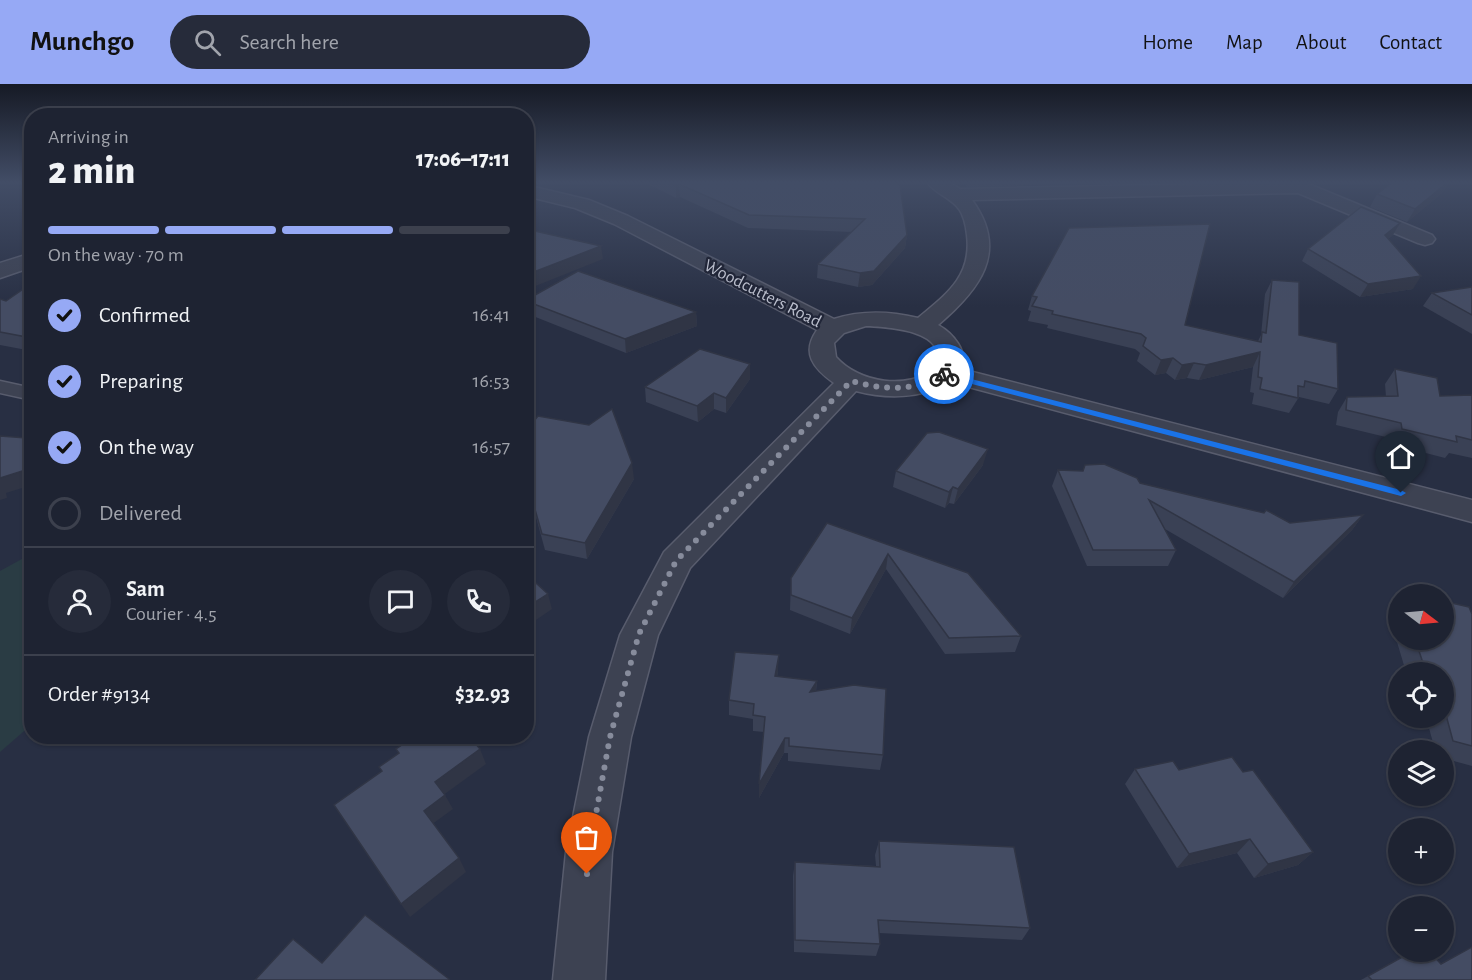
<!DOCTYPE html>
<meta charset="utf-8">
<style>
body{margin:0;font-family:"Alegreya Sans",sans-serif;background:#262b3a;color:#f1f3f6;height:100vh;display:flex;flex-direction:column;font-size:22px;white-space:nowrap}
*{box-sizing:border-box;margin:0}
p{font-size:20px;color:#a1a4ac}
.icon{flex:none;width:33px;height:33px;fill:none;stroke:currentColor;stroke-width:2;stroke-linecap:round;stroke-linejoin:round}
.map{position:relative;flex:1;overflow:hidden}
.sheet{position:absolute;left:24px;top:24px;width:510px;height:636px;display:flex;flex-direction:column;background:#1e2332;border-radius:24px;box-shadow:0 2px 4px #0004,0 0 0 2px #3c404d}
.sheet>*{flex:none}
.needle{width:39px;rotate:106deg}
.tools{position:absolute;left:1388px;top:500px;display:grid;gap:12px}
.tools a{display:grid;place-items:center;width:66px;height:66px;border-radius:50%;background:#1e2332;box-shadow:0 2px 4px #0004,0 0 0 2px #3c404d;font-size:30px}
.pin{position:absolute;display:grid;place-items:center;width:51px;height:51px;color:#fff;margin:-62px -26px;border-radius:50% 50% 50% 0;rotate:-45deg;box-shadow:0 0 6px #0007}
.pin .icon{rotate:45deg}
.courier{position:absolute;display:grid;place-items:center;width:60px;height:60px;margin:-30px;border:4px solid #1a73e8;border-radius:50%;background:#fff;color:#222;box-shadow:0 2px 8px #0007}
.head em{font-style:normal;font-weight:800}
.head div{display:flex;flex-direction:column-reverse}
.head{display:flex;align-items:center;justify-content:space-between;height:102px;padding:0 24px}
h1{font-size:39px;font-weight:800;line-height:45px}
.bar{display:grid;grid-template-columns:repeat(4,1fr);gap:9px 6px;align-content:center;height:72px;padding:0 24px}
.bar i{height:8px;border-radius:4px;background:#3c404d}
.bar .current{background:#96a9f5}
.bar p{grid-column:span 4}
.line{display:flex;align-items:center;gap:15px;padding:0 24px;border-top:2px solid #3c404d}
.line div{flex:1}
.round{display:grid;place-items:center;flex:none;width:63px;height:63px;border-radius:32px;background:#262b3a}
ol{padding:0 24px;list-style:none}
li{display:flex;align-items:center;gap:18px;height:66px}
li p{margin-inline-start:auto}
li .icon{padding:6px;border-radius:50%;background:#96a9f5;color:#111;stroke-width:4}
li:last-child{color:#a1a4ac}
li i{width:33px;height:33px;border:3px solid #3c404d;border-radius:50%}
header{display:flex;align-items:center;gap:36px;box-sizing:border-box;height:84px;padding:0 30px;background:#96a9f5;color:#111}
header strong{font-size:28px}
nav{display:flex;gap:33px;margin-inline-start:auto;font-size:21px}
.search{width:420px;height:54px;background:#262b3a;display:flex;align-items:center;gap:15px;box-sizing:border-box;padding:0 21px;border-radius:33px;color:#a1a4ac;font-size:22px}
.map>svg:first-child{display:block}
.green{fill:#2a3c44}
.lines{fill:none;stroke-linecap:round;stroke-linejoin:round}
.service-casing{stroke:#585c6d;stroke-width:3}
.minor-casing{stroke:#585c6d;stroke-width:3}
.service{fill:#3d4252;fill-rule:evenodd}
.minor{fill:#3d4252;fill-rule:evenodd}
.wall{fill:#3a4155}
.shaded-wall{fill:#303545}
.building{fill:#444c63;stroke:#303545;stroke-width:1.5}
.route{fill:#1a73e8}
.done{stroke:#878c9c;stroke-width:6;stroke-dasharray:0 10.8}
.labels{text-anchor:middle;stroke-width:4.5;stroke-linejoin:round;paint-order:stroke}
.far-street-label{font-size:18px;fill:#babecc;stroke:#212638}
</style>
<header>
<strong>Munchgo</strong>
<div class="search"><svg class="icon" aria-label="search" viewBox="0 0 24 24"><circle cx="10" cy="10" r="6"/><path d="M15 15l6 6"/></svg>Search here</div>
<nav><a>Home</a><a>Map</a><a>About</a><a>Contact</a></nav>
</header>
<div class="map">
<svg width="1472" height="896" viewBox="0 0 1472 896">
<rect width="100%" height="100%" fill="#282f43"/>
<!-- green -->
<path class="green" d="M31,470v171l-31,27v-181z"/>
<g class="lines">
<!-- service casing -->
<g class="service-casing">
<path id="service" d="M0,297l32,7v12l-32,-7z"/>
</g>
<!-- minor casing -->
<g class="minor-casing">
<g id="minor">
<path d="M927,98h22l11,7 344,-7 128,53 3,4 -3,4 -7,2 -7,-2 -120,-50 -326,7c38,52 7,90 -34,125 15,8 31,27 23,44l511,131v22l-522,-140c-28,17 -64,17 -94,9l-166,177 -32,67 -27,102 -19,115 -7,128h-52l13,-128 23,-115 31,-102 44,-83 170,-169c-21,-15 -33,-30 -17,-53l-203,-106 -39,-16 -49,-12v-11l63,15 39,16 206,103c28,-9 55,-8 84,-1 29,-24 54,-42 49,-83 -1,-9 -3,-19 -8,-26 -9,-12 -25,-16 -32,-27zM866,242c22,1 84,4 70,41 -27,24 -77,16 -100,-10l-2,-14 10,-10z"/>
<path d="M32,169v14l-32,11v-15z"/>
</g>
</g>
<!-- service -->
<use href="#service" class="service"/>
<!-- minor -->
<use href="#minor" class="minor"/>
</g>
<!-- wall -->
<g class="wall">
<path d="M644,98h249l14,53 -2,13 -33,37 -14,2 -41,-9 1,-14 34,-32 -104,-4 -68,-31 -4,1z"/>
<path d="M964,98h120l-13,2 -104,3z"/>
<path d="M1449,98l-7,11 -35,29 -37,-15 7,-13z"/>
<path d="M1393,151l-5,4 25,50 -53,8 -58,-36 6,-12z"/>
<path d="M1272,196l27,55 39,54 -9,15 -30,-7 -10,16 -37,-9 2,-11 -4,-1 3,-25 -54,13 -12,-2 -12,2 -9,-7 -11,2 -18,-14 3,-8 -5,-4 -88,-21 1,-3 -20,-4 3,-10 -3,-1 4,-14 153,29 73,16 3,-6 4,-41z"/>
<path d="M32,199v68l-32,-6v-46l6,2z"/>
<path d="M1472,203v47l-49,-28 9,-13z"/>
<path d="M526,216l170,12 1,14 -71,27 -98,-39z"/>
<path d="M1395,285l45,27 32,-1v63l-23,-5 -4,5 -54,-14 -1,-6 -54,-13 2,-13 9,-15h39l-1,-13z"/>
<path d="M750,295l-24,34 -12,-4 -16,13 -52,-20 -1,-15z"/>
<path d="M526,341l108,54 -47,80 -42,-9 -19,-70z"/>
<path d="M983,381l-29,39 -5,-1 -4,5 -52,-21 3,-16z"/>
<path d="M1058,386l82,13 150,40 73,-8 -11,15 -69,68 -118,-69 11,21 -8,16h-81l-35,-80z"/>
<path d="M827,439l141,50 53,63 -6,16 -70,2 -59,-85 -36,65 -60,-24 1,-32z"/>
<path d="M1472,530v152l-29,-8v-8h-8l-9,-33h17v-45h-37l-9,-30 3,-3h43z"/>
<path d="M778,587l-1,6 40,4 -1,11 67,63 -3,15 -92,-9v-8h-4l-25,45 5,-66 -11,-1v-12l-24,-4v-15z"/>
<path d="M1135,685l108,3 70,80 -15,13 -44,13 -17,-25 -60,15 -52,-84z"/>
<path d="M879,757l151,87 -8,12 -143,-7 1,11 -4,12 -82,-4 -1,-76 2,-14 81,4 -1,-11z"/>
<path d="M1441,880l31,16h-111l7,-4z"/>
</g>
<!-- shaded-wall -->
<g class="shaded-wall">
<path d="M1071,98h13l-13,2z"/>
<path d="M1449,98l-7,11 -35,29 8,-13z"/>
<path d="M679,100l1,13 -4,1v-12z"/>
<path d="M1400,139l-7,12 -15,12 7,-12z"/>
<path d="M907,151l-2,13 -33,37 -14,2 2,-14z"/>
<path d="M601,162l2,13 -75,30 -2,-14z"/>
<path d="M1421,192l-8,13 -53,8 8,-13z"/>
<path d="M696,228l1,14 -71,27 -1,-14z"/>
<path d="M1260,268l-7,15 -54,13 7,-15z"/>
<path d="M1173,274l-7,15 -11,2 6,-15z"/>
<path d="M1194,279l-7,15 -12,2 7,-15z"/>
<path d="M750,280v15l-24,34v-15z"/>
<path d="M714,309v16l-16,13 -1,-16z"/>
<path d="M27,354l5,6v21z"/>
<path d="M988,365l-5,16 -29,39 4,-15z"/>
<path d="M632,379l2,16 -47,80 -2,-16z"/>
<path d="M32,384v17l-26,8 1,5 -7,2v-22z"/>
<path d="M953,403l-4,16 -4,5 4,-16z"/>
<path d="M1363,431l-11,15 -69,68 11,-16z"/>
<path d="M888,470l-2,15 -36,65 2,-16z"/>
<path d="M548,510l4,15 -19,13 2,9 -9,6v-29z"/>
<path d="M779,571l-1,16 -4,21 1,-16z"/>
<path d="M817,597l-2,16 -5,-5z"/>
<path d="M785,654l-1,15 -25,45v-14z"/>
<path d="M480,665l6,15 -44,32 -7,-14z"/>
<path d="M445,711l8,14 -22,16 -7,-14z"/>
<path d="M1250,755l-13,14 -60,15 12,-14z"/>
<path d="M1313,768l-15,13 -44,13 14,-14z"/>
<path d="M459,774l7,14 -56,45 -9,-13z"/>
</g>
<!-- building -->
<g class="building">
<path d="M668,98h225l7,3 7,50 -33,36 -14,2 -42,-9 47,-45 -116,-4 -70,-31 -3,2z"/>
<path d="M1393,98h55l-33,27 -38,-15z"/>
<path d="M1361,123l39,16 -15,12 36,41 -53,8 -60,-35z"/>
<path d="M1210,140l-25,101 76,17 1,-10 4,1 6,-53 27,2v53l38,8 1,46 -33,-8 -1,6 -6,-1v12l-38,-9 2,-11 -4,-1 2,-25 -54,13 -12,-2 -12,2 -9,-7 -12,2 -18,-14 3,-8 -5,-4 -89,-20 1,-3 -21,-5 5,-9 -5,-1 37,-68z"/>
<path d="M526,145l75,17 -75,29z"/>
<path d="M578,187l118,41 -71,27 -99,-38v-1z"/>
<path d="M32,199v55l-32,-6v-33l6,2z"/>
<path d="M1472,203v28l-40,-22z"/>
<path d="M700,265l50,15 -24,34 -12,-5 -17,13 -52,-19z"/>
<path d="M1395,285l42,9 3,18 32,-1v45l-16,-4 1,6 -55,-13 -1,-6 -55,-13 1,-13 51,-1z"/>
<path d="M612,325l20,54 -47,80 -43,-9 -16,-56v-53l4,-4 3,1 5,-6 51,9z"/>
<path d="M939,348l49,17 -30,40 -5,-2 -4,5 -53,-21 31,-38z"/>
<path d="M0,352l27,2 5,30 -32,10z"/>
<path d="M1104,380l33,14 3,5 124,30 2,-3 24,13 73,-8 -69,67 -145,-82 27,50h-83l-35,-80 25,1 2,-6z"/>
<path d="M827,439l141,50 53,63 -72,2 -61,-84 -36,64 -61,-23v-17z"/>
<path d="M526,490l22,20 -22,14z"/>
<path d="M1443,517l26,6 3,7v132l-19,-5 -10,-37v-32h-17l-11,-33h28z"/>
<path d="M526,527l5,5 -5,3z"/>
<path d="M735,568l44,3 -4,21 42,5 -7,11 44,-7 32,4 -3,66 -94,-9v-8h-4l-26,46 6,-67 -12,-2 1,-11 -25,-4z"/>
<path d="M415,652h54l11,13 -45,33 10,13 -21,16 35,47 -58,46 -67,-99 48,-34 -3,-4 20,-14 -3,-4z"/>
<path d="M1232,673l11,15 10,-2 60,82 -45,12 -18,-25 -61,15 -54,-85 38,-8 6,9z"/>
<path d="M879,757l135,6 16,81 -152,-8 2,24 -85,-4v-78l85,5z"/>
<path d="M365,831l84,64v1h-194l38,-41 29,24z"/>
<path d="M1472,863v33h-100l-4,-4 45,-25h16l12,13z"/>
</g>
<!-- sky -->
<linearGradient id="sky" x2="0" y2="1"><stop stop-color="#161a25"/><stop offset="0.44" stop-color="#424d66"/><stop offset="1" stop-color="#424d66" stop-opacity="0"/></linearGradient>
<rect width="1472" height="223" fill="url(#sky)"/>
<!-- route -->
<path class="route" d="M944,288l457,118 5,3 -5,3 -460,-120v-3z"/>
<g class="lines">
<!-- done -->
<path class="done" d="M587,790l2,-22 21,-115 29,-103 37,-73 175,-180c33,9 62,11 93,-7"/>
</g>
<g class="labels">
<!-- far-street labels -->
<g class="far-street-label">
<text transform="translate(763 209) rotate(27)" y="6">Woodcutters Road</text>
</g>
</g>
</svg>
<div class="tools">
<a><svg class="needle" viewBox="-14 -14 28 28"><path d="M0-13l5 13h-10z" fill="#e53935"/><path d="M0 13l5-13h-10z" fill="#a1a4ac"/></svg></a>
<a><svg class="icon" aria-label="locate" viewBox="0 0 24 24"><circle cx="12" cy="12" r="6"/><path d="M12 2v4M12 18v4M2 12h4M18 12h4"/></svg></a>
<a><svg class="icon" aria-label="layers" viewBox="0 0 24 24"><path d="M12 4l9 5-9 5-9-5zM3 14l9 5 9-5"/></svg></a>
<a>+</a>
<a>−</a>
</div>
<div class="pin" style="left:587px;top:790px;background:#ea580c"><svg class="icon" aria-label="bag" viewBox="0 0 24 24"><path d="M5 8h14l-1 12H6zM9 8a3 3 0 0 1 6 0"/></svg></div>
<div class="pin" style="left:1401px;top:409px;background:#1f2937"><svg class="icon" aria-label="home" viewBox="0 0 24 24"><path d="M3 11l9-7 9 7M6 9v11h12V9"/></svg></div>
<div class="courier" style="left:944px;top:290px"><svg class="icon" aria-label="bike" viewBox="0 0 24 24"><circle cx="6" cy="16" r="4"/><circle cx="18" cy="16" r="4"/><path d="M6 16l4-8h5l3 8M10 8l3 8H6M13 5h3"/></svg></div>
<section class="sheet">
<div class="head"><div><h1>2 min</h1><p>Arriving in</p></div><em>17:06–17:11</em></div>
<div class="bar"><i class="current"></i><i class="current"></i><i class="current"></i><i></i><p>On the way · 70 m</p></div>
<ol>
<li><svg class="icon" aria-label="check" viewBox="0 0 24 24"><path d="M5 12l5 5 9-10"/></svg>Confirmed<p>16:41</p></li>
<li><svg class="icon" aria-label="check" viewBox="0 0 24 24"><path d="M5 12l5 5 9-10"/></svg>Preparing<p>16:53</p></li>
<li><svg class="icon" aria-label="check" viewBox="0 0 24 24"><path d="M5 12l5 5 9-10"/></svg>On the way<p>16:57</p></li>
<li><i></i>Delivered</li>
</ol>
<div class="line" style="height:108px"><a class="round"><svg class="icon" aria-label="person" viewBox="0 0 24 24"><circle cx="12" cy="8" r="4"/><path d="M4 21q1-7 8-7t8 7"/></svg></a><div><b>Sam</b><p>Courier · 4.5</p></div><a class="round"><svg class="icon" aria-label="chat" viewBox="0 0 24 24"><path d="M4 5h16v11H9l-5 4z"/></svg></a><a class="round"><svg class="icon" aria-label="phone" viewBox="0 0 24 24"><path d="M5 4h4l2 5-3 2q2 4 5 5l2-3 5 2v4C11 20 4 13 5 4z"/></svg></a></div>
<div class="line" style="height:78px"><div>Order #9134</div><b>$32.93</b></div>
</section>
</div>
